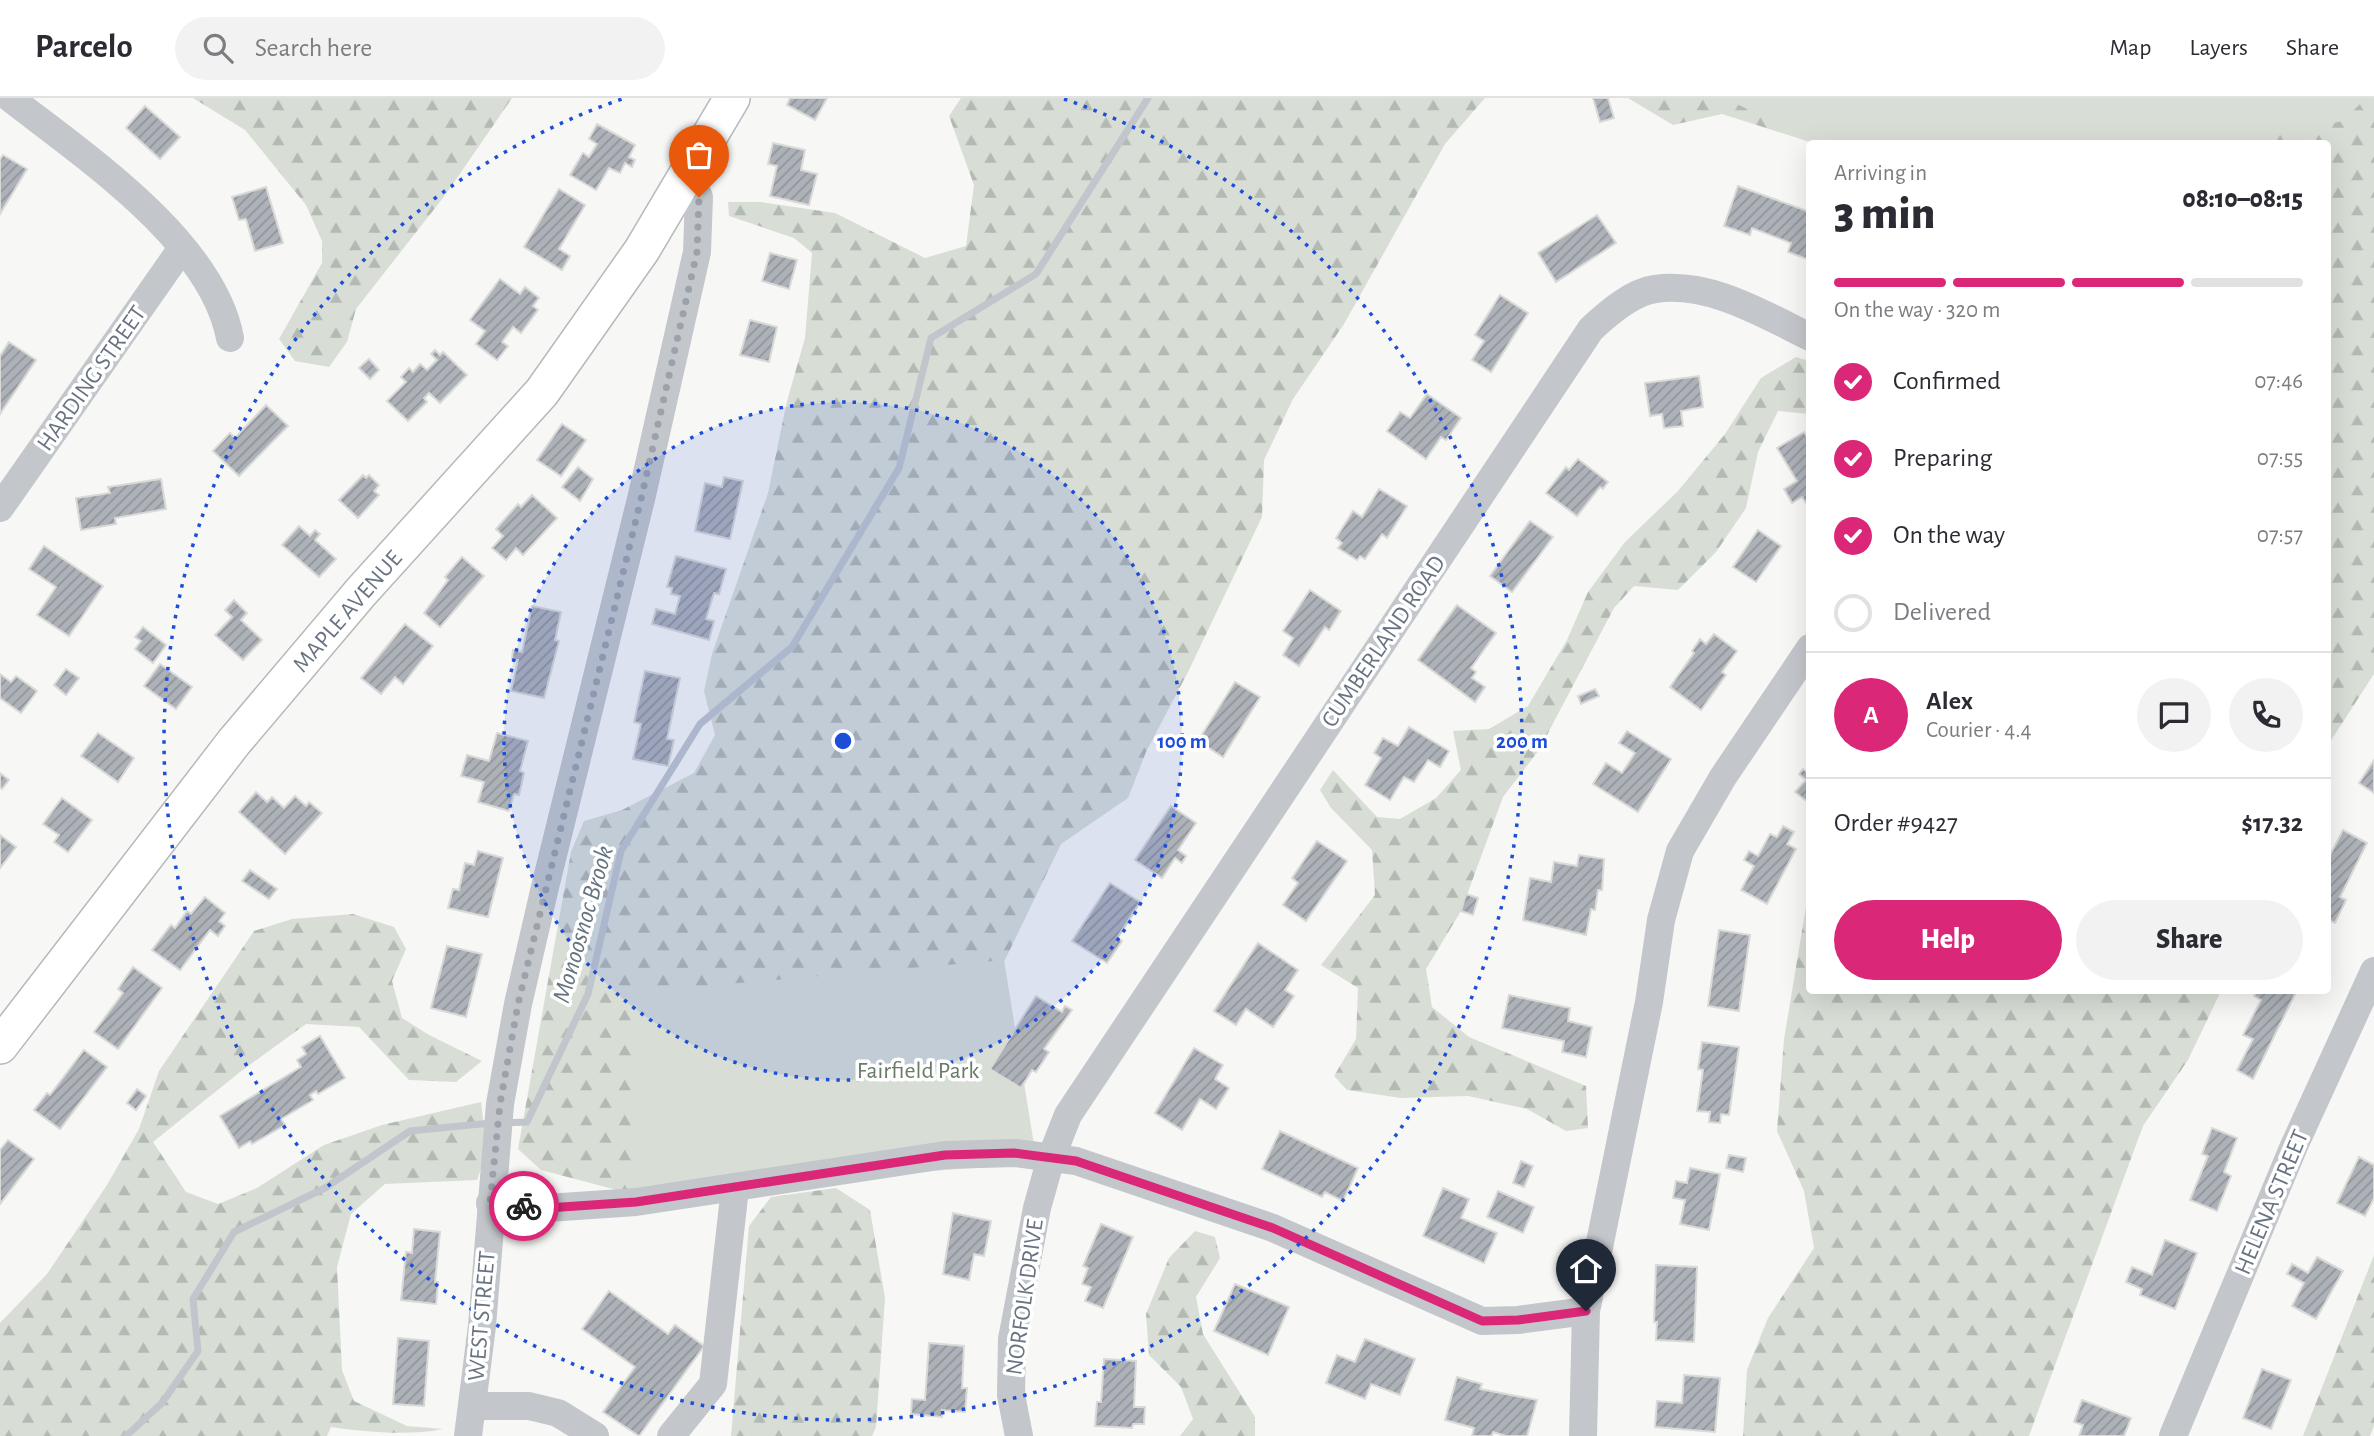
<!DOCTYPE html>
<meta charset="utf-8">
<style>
body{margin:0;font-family:"Alegreya Sans",sans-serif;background:#f2f2f3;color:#2b2b33;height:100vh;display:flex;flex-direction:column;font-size:26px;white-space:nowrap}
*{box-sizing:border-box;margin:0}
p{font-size:23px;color:#7c7c81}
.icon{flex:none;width:38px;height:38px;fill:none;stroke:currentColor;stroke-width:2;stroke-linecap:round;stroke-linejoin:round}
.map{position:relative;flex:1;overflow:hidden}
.sheet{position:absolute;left:1806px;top:42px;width:525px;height:854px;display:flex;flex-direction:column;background:#fff;border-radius:7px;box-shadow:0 7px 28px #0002}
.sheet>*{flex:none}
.pin{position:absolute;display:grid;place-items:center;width:60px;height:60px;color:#fff;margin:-72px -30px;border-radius:50% 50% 50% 0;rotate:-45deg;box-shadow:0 0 7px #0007}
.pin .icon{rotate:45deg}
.courier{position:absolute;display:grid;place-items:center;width:70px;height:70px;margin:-35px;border:5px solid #db2777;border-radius:50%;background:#fff;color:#222;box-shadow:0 2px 9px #0007}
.summary em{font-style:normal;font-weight:800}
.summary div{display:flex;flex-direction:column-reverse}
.summary{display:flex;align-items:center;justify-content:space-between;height:119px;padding:0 28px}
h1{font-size:46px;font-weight:800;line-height:52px}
.bar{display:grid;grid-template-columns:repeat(4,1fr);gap:10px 7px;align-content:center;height:84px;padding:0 28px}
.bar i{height:9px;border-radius:5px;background:#e1e1e2}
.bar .on{background:#db2777}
.bar p{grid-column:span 4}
.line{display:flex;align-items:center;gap:18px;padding:0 28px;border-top:2px solid #e1e1e2}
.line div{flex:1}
.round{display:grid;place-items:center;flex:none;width:74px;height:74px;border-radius:37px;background:#f2f2f3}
ol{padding:0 28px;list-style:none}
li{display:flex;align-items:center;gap:21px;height:77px}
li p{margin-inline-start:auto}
li .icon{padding:7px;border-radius:50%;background:#db2777;color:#fff;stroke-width:4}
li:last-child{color:#7c7c81}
li i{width:38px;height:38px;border:4px solid #e1e1e2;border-radius:50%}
.primary-button{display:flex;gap:14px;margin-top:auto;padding:14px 28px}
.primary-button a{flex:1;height:80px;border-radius:42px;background:#db2777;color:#fff;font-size:28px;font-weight:800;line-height:80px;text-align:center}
.primary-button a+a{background:#f2f2f3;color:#2b2b33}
header{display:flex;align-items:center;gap:42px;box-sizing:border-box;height:98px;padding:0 35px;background:#fff;border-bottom:2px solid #e1e1e2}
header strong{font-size:33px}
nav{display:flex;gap:38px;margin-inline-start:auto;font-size:24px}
.search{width:490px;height:63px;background:#f2f2f3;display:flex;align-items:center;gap:18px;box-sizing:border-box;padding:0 24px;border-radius:38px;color:#7c7c81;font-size:26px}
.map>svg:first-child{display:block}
.forest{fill:url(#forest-firs)}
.park{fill:#d8ded6}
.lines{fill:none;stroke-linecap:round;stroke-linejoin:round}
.stream{stroke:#c0c6cc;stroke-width:7}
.building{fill:url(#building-hatch);stroke:#d9d9d7;stroke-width:2}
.major-casing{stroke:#b5b8bc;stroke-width:38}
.minor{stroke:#c3c6ca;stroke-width:28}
.major{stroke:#fff;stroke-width:35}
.done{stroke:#9ba2ab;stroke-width:7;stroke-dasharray:0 12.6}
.route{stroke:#db2777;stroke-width:9}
.ring{fill:none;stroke:#1d4ed8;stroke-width:3.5;stroke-dasharray:3.5 7}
.labels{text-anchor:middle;stroke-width:7;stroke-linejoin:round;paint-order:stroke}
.street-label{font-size:24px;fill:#697483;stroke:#fff}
.park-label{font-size:24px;fill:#687b68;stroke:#fff}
.water-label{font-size:26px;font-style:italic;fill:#65737f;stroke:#fff}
.centre{fill:#1d4ed8;stroke:#fff;stroke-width:3.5}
.ring-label{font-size:21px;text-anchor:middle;font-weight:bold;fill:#1d4ed8;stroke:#fff;stroke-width:7;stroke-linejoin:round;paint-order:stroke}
</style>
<header>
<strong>Parcelo</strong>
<div class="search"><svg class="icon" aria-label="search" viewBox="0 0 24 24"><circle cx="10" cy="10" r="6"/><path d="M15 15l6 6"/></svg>Search here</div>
<nav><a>Map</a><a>Layers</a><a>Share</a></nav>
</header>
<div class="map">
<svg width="2374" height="1338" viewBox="0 0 2374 1338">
<defs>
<pattern id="forest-firs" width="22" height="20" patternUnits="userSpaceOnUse" patternTransform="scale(1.75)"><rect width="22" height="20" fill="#d8ded6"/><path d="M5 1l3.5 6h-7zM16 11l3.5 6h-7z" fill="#b3b9b3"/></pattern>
<pattern id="building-hatch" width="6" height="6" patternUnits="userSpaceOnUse" patternTransform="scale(1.75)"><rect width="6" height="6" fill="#adb2b8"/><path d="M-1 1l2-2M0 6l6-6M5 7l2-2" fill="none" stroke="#91959b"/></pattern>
</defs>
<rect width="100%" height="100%" fill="#f7f7f5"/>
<!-- forest -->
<g class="forest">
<path d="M193,0h319l-66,96 -90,115 -9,33 -18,25 -34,-6 -16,-22 43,-76v-22l-16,-36 -61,-75z"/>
<path d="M961,0h524l-40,46 -101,180 -51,75 -29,61 -2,57 -74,155 -42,80 -18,46 -67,46 -103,213 -326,137 -91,-24 -23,-21 53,-297 13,-31 38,-11 72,-37 21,-38 -11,-44 8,-37 56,-161 19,-92 18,-63 7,-85 -18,-15 -65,-22 -1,-14h33l74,11 90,45 41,-12 8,-61 -25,-69z"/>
<path d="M1628,0h746v576l-46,71v-601l-515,-1 -91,-29 -49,11z"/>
<path d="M1796,259l13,4v53l-31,-3 -20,41 -12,56 -30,44 -38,38 -44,-4 -20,22 -75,142 -36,47 -42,114 -35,58 6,38 37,30 117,49 2,42 -22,3 -39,-22 -59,-13 -67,2 -54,-8 -13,-14 22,-37 2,-51 -37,-23 54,-70 -3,-45 -41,-42 -11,-18 13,-20 44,47 23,2 36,-21 25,-28 -8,-39 36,-2 39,-23 39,-66 21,-48 37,-50 53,-51 47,-57 36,-56z"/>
<path d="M1809,791l1,101 411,1 -33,69 -45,66 -114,310h-286l4,-66 21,-52 46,-70 -10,-57 -27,-60 7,-92z"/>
<path d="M353,816l41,13 12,22 -14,32 10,37 27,17 53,26 -26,21 -47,-2 -50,-53 -53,-3 -66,48 -87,70 33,50 32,12 39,-16 67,-43 58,-20 99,-23 6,50 -10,28 -92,4 -34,30 -14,53 5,103 12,31 53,25 36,3c-34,7 -77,3 -112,-2l-4,9h-327v-113l47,-49 60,-89 32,-56 20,-58 95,-140 38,-12z"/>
<path d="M836,1090l34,22 15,88 -9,129 -4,9h-141l18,-210 22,-29z"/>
<path d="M1195,1133l20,6 5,21 -24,39 7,37 52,83v19h-75l13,-17 -12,-32 -32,-32 -3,-41 23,-56z"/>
<path d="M2374,1157v171l-4,10h-67z"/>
</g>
<!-- park -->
<g class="park">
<path d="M1724,0h642l-23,23 -103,22 -419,1z"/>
<path d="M1004,862l33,203 -405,31 2,-202z"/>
</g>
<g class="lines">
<!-- stream -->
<g class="stream">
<path d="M503,1025l24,-1 61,-128 33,-143 79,-127 92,-77 107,-179 32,-130 105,-64 112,-176"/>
<path d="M126,1338l36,-33 36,-52 -5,-52 41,-67 91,-44 85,-57 81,-8"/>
</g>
</g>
<!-- building -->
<g class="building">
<path d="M790,0h37l-12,22 -28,-15z"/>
<path d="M1593,0h15l6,20 -14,4z"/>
<path d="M145,8l35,31 -20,22 -34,-31z"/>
<path d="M597,26l38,21 -6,12 6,3 -3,7 -7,-4 -5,10 -11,-5 -13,22 -26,-15 13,-22 6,4 8,-13 -8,-5z"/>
<path d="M773,45l32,7 -4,20 16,4 -8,31 -39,-9 7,-30 -9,-2z"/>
<path d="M3,57l24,14 -27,45v-54z"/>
<path d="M1738,88l72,26v48l-22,-8 3,-9 -39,-15 -2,7 -26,-9z"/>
<path d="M266,89l17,56 -28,8 -9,-32 -7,1 -7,-23z"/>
<path d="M559,91l26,16 -26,44 11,7 -8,14 -38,-23z"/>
<path d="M1597,117l19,28 -60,39 -18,-29z"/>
<path d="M770,155l27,7 -8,29 -27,-8z"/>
<path d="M500,181l20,15 5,-7 14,11 -6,8 5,4 -17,23 -8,-6 -11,15 6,4 -11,14 -21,-16 9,-13 -15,-11z"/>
<path d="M1500,197l28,18 -37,59 -19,-12 12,-19 -9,-6z"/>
<path d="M750,222l27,7 -8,35 -29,-7z"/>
<path d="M9,244l27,18 -36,54v-58z"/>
<path d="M435,252l5,5 3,-3 24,23 -27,28 -11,-10 -5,5 3,4 -19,19 -21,-20 19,-19 -5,-5 8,-9 4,4 7,-8 7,6 10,-10 -6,-6z"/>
<path d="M369,261l10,11 -9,9 -11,-11z"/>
<path d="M1699,278l4,31 -22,4 2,15 -19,2 -2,-14 -12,2 -5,-33z"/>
<path d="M1427,296l34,24 -15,22 -5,-3 -15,22 -39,-28 13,-19 10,6z"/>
<path d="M266,307l22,21 -49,50 -26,-25 17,-18 5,5z"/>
<path d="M562,326l24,16 -25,36 -24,-16z"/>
<path d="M1804,334l6,9v68l-8,-12 -10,6 -8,-14 13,-8 -20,-33z"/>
<path d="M1578,361l30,23 -5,7 -3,-2 -23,29 -31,-23 20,-26 3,3z"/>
<path d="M578,369l15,12 -13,22 -18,-14z"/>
<path d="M363,377l3,3 3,-3 10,10 -5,6 5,4 -21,23 -19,-18z"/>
<path d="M724,379l19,4 -13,58 -35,-8 10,-48 17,4z"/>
<path d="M161,381l5,30 -51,9 1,6 -35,6 -5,-32 34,-5 -2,-6z"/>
<path d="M1379,391l28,17 -20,32 -5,-4 -17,25 -5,-3 -3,4 -19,-12 4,-5 -6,-5 17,-27 9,6z"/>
<path d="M532,397l25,23 -34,37 -7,-7 -10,12 -14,-12 11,-12 -7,-7 22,-25 3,3z"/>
<path d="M1530,423l23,16 -41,55 -22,-16z"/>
<path d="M299,428l11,10 5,-6 5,4 -5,6 21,19 -17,18 -37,-32z"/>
<path d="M1758,432l23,16 -25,36 -23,-15z"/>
<path d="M44,448l59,40 -34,50 -32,-21 19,-28 -27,-18z"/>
<path d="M676,458l50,13 -7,25 -5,-1 -8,26 8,2 -5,19 -57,-16 4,-15 19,5 5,-18 -9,-2 1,-6 -5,-1z"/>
<path d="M462,459l22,19 -44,51 -16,-14 24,-33 -3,-3z"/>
<path d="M1310,492l31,21 -12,19 -4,-3 -26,39 -16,-11 10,-17 -10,-7z"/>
<path d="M234,502l13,13 -6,7 21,20 -19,20 -28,-25 17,-18 -7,-7z"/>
<path d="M1457,507l39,28 -25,35 5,4 -4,6 13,9 -10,15 -57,-42z"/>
<path d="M532,508l29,6 -6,28 4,1 -15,57 -33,-7 7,-31 -6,-1 1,-9 9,2z"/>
<path d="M405,526l28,22 -30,38 -8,-7 -14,17 -20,-16z"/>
<path d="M143,529l23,18 -13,18 -18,-14 6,-8 -6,-4z"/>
<path d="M1714,536l23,17 -15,21 4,3 -25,35 -31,-23 24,-34 -2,-2 8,-12 6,5z"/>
<path d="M160,566l32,23 -16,22 -32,-23z"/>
<path d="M66,571l13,9 -13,17 -12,-10z"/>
<path d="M645,573l35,7 -13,61 7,1 -6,26 -35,-7 8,-35 -7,-2z"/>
<path d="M0,576l11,8 5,-6 21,15 -16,22 -21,-15z"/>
<path d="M1235,584l25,15 -37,60 -25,-16z"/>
<path d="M1595,591l4,7 -18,8 -3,-8z"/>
<path d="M1409,629l40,24 -9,16 -12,-7 -14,22 -10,-5 -14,23 -25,-15 16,-27 -7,-5 9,-15 15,8z"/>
<path d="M1627,633l44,28 -33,53 -45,-28 13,-21 16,10 13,-20 -16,-10z"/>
<path d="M98,635l36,25 -16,24 -37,-26z"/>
<path d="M497,635l31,8 -8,30 4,2 -5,22 -5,-1 -5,17 -31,-9 6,-20 -23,-6 6,-21 22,6z"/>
<path d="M2374,662v33l-15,-10z"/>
<path d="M1803,671l7,5v30l-15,-12 11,-12 -7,-6z"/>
<path d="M0,675l9,7 -7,9 -2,-2z"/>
<path d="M256,694l11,10 5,-5 12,11 11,-12 11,10 3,-4 13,11 -37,41 -46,-42z"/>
<path d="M62,700l30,22 -24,32 -14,-10 5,-7 -16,-11z"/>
<path d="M1171,708l25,17 -18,27 8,6 -4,7 -7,-5 -13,20 -27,-18z"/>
<path d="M1783,728l11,6 -7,12 9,5 -29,55 -26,-14 13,-24 -10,-6 5,-9 9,5 12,-22 7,3z"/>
<path d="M2343,732l24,13 -27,54 6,3 -11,23 -7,-3v-61z"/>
<path d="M0,737l16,12 -16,21z"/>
<path d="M1317,743l30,20 -41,60 -23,-16 15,-22 -6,-5z"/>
<path d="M478,753l25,7 -15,59 -40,-9 5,-19 6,1 6,-27 9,2z"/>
<path d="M1579,757l25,4 -2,31h-4l-3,20 -4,-1 -5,26 -63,-15 7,-42 21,4 3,-20 23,4z"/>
<path d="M250,772l27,19 -8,10 -27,-18z"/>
<path d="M1110,785l30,19 -23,36 5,3 -15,22 -35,-22z"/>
<path d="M1466,796l12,4 -5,17 -12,-4z"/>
<path d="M205,799l20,16 -6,8 6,5 -7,10 -8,-6 -30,40 -28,-20 19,-25 4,3 12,-17 4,3z"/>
<path d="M1719,832l31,5 -11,76 -31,-5z"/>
<path d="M1258,845l40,27 -13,20 9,6 -21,31 -27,-18 -10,16 -22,-14z"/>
<path d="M447,848l35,8 -16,63 -35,-9z"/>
<path d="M133,869l29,21 -44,61 -24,-17 29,-39 -5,-4z"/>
<path d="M2257,892h40l-44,89 -16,-9 16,-31 -10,-4 18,-35 -7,-4z"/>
<path d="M1509,897l61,13 -2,13 24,6 -6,30 -24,-5 2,-11 -62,-13z"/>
<path d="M1036,898l26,16 3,-6 7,4 -28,39 5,3 -13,20 -4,-2 -11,18 -31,-19z"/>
<path d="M320,938l25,42 -27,16 -2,-3 -6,4 3,5 -32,19 4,6 -33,19 -2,-3 -11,7 -19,-32 81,-49 -4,-7 9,-6 -4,-7z"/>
<path d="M1702,944l37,5 -10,68 -8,-1 -1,9 -11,-1 1,-10 -13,-1 6,-41 -5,-1z"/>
<path d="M1194,950l29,17 -8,14 14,9 -13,21 -16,-10 -18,31 -27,-17z"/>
<path d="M84,952l23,17 -47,62 -26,-19 13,-17 3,2z"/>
<path d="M137,991l9,7 -10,14 -9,-7z"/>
<path d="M2212,1030l25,10 -13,34 7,4 -14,35 -27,-11 18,-44 -6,-2z"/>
<path d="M1280,1033l78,37 -15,33 -18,-9 -3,5 -60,-28z"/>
<path d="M8,1042l26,19 -34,45v-54z"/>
<path d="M1729,1057l17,3 -3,14 -17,-4z"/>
<path d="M2359,1059l15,8v33l-9,18 -28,-13z"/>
<path d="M1521,1063l12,5 -9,21 -11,-4z"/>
<path d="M1690,1070l30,6 -11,56 -29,-6 5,-24 -12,-2 3,-17 11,2z"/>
<path d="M1443,1090l26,11 -8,19 36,15 -13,30 -61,-27z"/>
<path d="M1498,1093l36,16 -11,26 -36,-16z"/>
<path d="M953,1115l38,8 -7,35 -10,-2 -5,26 -26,-6z"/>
<path d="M1101,1126l32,13 -30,71 -18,-7 6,-14 -9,-3 6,-16 -5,-2z"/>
<path d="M414,1131l26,3 -5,50h3l-2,22 -35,-4 5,-48 6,1z"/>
<path d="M2165,1142l32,13 -22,56 -35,-14 2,-6 -16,-7 6,-15 20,8z"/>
<path d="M2317,1159l26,14 -27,48 -24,-13 12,-23 -17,-9 5,-10 16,9z"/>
<path d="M1656,1167l41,2 -3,75 -38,-2 1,-18h-3z"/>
<path d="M1235,1186l54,23 -21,48 -54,-24z"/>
<path d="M609,1193l59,43 7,-9 29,21 -65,90 -36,-24 32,-45 -53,-38z"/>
<path d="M398,1240l31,3 -5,65 -31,-2z"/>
<path d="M1365,1241l50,20 -15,36 -29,-11 -6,15 -39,-16 11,-28 18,7z"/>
<path d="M929,1245l35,3 -2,42h5l-2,24 -23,-2v7l-31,-3 1,-15 13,1z"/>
<path d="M1104,1261l32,2 -2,46h11l-1,17h-11l-1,4 -37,-2 2,-24h4z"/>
<path d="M2262,1271l29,11 -20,49 -28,-11z"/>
<path d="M1684,1277l36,3 -5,54 -60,-5 2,-26 25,2z"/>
<path d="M1457,1279l25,7 -2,5 57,11 -10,36h-21l-13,-4 -1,4h-20l2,-8 -29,-8z"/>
<path d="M2082,1302l49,18 -7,18h-45l4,-11 -9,-3z"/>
</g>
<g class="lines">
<!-- major casing -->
<g class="major-casing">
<path id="major" d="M0,948l234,-304 127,-150 181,-200 100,-142 90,-152"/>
</g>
<!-- minor -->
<g class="minor">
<path d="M10,0c73,57 202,143 220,240"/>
<path d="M0,410l182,-260"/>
<path d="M490,1105l57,5 89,-6 309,-47 70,-2 61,8 197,67 209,93 36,-1 68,-9"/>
<path d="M472,1308h57l29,7 37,23"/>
<path d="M468,1338l14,-110 18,-222 18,-100 27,-117 97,-392 55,-243 2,-55 -10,-23"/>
<path d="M671,1338l42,-52 22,-196"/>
<path d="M1019,1338l-8,-41 1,-56 25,-131 14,-50 17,-43 523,-786c16,-15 41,-37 64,-40 54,-8 108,25 155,48"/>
<path d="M1583,1338l3,-125 63,-309 12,-82 19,-69 43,-74 87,-129"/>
<path d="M2173,1338l121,-290 80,-175"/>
</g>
<!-- major -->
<use href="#major" class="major"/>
</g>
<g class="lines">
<!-- done -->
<path class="done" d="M524,1108l-34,-3 10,-99 18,-100 124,-509 55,-243 2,-55"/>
<!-- route -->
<path class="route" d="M524,1108l23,2 89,-6 309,-47 69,-2 62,8 197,67 209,93 36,-1 68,-9"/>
</g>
<!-- distance rings -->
<circle cx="843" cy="643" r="339" fill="#1d4ed8" fill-opacity=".12"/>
<g class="ring">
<circle cx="843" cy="643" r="339"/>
<path d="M1064 1A679 679 0 1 1 622 1"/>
</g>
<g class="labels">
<!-- street labels -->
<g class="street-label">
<text transform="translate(91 280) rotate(-55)" y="8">HARDING STREET</text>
<text transform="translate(347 513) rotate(-49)" y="8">MAPLE AVENUE</text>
<text transform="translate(1383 543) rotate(-56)" y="8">CUMBERLAND ROAD</text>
<text transform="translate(2271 1104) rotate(-67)" y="8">HELENA STREET</text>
<text transform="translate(1024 1199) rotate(-82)" y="8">NORFOLK DRIVE</text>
<text transform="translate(481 1218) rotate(-85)" y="8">WEST STREET</text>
</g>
<!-- park labels -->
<g class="park-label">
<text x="918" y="980">Fairfield Park</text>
</g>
<!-- water labels -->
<g class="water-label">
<text transform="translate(582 826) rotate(-74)" y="9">Monoosnoc Brook</text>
</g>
</g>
<circle cx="843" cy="643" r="10" class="centre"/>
<g class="ring-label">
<text x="1182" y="650">100 m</text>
<text x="1522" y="650">200 m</text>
</g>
</svg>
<div class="pin" style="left:699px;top:99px;background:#ea580c"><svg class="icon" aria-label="bag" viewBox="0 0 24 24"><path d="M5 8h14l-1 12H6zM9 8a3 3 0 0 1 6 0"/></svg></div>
<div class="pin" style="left:1586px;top:1213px;background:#1f2937"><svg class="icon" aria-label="home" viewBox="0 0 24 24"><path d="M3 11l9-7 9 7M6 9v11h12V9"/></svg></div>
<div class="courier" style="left:524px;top:1108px"><svg class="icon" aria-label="bike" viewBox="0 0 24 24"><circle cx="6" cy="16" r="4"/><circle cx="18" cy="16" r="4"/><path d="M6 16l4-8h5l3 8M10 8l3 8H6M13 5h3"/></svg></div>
<section class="sheet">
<div class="summary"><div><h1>3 min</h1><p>Arriving in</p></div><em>08:10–08:15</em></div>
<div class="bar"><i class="on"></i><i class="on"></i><i class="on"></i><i></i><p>On the way · 320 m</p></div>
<ol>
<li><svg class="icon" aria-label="check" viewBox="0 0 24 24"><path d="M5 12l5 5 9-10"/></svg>Confirmed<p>07:46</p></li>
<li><svg class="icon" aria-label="check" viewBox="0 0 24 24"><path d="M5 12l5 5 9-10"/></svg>Preparing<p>07:55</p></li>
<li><svg class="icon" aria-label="check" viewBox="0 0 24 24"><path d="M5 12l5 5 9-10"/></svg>On the way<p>07:57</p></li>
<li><i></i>Delivered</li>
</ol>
<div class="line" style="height:126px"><b class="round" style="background:#db2777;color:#fff">A</b><div><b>Alex</b><p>Courier · 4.4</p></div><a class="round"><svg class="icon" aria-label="chat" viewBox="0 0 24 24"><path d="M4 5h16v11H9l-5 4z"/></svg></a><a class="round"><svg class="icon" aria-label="phone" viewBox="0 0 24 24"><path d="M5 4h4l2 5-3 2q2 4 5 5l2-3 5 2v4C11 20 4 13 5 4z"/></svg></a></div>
<div class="line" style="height:91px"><div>Order #9427</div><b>$17.32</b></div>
<div class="primary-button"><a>Help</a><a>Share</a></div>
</section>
</div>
